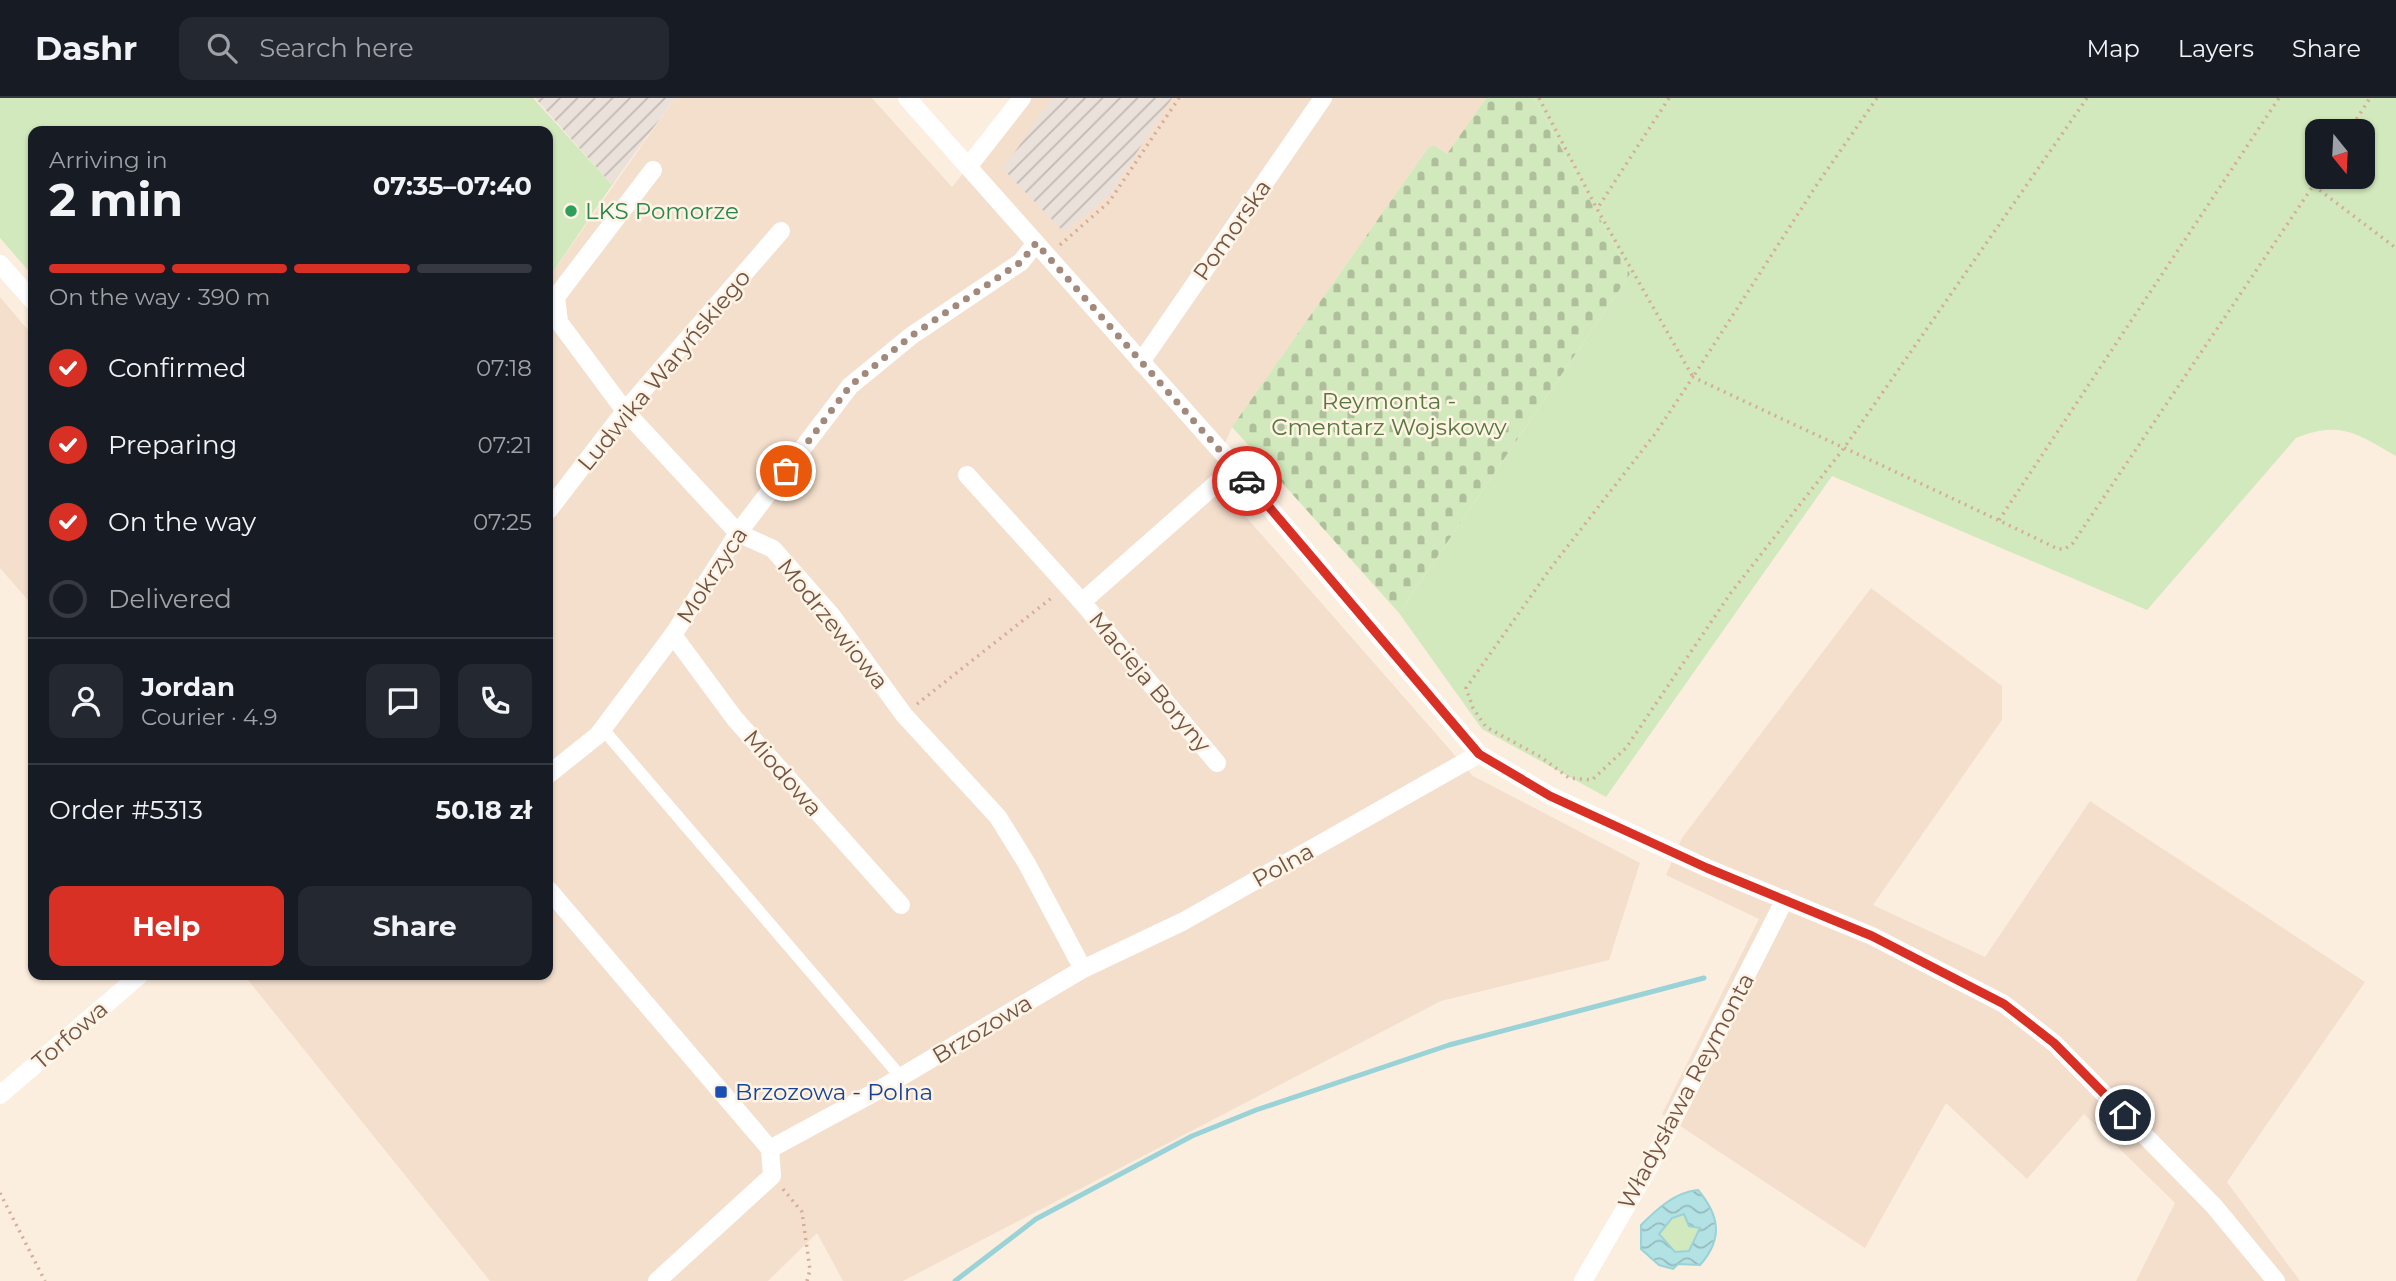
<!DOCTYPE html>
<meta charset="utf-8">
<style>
body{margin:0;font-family:Montserrat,sans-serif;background:#242831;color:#f1f3f6;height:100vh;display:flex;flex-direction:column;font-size:26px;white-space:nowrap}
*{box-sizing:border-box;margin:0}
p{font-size:23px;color:#9ea1a6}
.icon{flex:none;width:38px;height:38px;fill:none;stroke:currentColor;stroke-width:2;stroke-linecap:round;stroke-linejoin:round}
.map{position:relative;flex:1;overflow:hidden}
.panel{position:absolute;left:28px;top:28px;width:525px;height:854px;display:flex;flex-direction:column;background:#171b24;border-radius:14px;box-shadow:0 2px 5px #0004}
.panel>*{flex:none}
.needle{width:46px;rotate:162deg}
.buttons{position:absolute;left:2305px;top:21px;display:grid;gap:14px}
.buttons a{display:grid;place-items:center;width:70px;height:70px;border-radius:14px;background:#171b24;box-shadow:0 2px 5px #0004;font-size:35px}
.pin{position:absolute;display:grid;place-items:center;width:60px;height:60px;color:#fff;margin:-30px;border:4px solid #fff;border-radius:50%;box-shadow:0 2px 7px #0007}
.courier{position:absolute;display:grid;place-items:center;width:70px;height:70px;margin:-35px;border:5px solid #d93025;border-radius:50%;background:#fff;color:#222;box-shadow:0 2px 9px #0007}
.head em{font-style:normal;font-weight:700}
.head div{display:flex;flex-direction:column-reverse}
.head{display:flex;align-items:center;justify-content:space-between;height:119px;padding:0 21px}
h1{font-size:46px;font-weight:700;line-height:52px}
.bar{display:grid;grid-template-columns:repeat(4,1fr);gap:10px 7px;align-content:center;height:84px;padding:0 21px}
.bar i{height:9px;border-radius:5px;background:#363941}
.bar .on{background:#d93025}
.bar p{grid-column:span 4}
.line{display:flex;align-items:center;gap:18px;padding:0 21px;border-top:2px solid #363941}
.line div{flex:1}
.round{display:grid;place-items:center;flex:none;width:74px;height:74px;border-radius:14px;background:#242831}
ol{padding:0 21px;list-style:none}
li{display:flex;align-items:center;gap:21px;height:77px}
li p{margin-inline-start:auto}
li .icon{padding:7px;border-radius:50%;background:#d93025;color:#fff;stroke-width:4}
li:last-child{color:#9ea1a6}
li i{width:38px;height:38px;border:4px solid #363941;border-radius:50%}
.cta{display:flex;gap:14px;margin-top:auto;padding:14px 21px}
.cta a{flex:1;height:80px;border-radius:14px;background:#d93025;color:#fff;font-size:28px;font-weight:700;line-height:80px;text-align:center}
.cta a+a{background:#242831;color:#f1f3f6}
header{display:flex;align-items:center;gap:42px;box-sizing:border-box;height:98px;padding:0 35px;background:#171b24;border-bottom:2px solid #363941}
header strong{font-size:33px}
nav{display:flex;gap:38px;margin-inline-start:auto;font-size:24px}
.search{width:490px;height:63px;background:#242831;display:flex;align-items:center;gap:18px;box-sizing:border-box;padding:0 24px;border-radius:14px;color:#9ea1a6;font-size:26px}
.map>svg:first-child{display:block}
.residential{fill:#f4dfcd}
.industrial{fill:url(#industrial-furrows)}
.green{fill:#d2e9bd;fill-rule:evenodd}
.cemetery{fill:url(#cemetery-stones)}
.water{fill:url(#water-waves);stroke:#99d2d7;stroke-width:2;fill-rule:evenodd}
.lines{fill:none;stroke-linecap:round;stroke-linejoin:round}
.stream{stroke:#99d2d7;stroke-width:5}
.path{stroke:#d6ac99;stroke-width:3.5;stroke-dasharray:2 5;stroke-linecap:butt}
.pedestrian{stroke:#fff;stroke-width:12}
.minor{stroke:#fff;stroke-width:18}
.done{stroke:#a2897b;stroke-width:7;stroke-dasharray:0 12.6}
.route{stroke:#d93025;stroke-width:9}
.leisure-dot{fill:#2e9e5b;stroke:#fff3e4;stroke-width:2.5}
.transit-dot{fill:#1a4fb4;stroke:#fff3e4;stroke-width:2.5}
.labels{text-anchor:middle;stroke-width:5;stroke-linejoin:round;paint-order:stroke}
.leisure-label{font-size:23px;fill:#27864d;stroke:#fff3e4;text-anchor:start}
.street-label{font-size:23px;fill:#725346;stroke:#fff3e4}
.park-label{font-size:23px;fill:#54783e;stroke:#fff3e4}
.transit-label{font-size:23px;fill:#164399;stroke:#fff3e4;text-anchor:start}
</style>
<header>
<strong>Dashr</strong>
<div class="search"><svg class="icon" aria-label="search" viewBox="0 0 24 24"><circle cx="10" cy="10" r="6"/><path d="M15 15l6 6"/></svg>Search here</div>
<nav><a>Map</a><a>Layers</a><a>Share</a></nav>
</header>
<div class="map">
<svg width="2396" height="1183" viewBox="0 0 2396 1183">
<defs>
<pattern id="industrial-furrows" width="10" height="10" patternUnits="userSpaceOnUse" patternTransform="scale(1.75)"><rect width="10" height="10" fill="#eae1db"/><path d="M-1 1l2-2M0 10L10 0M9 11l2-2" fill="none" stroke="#c2b9b3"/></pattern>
<pattern id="cemetery-stones" width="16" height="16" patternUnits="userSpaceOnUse" patternTransform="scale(1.75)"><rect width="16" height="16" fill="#d2e9bd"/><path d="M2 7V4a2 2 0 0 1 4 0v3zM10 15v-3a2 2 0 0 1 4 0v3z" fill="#afbf9b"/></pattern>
<pattern id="water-waves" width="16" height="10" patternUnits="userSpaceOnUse" patternTransform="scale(1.75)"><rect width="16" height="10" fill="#b3e2e5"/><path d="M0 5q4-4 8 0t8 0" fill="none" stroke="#96babb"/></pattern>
</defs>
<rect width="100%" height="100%" fill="#fceede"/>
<!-- residential -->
<g class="residential">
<path d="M675,0h197l80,89 72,-89h462l-39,56 -13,-9 -6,3 -196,279 -21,50 262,299 167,87 -31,97 -168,41 -538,280h-60l-26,-48 -49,48h-278l-246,-306h304v-696z"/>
<path d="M0,199l33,39v270l-33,-38z"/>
<path d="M1871,490l131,98v34l-129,185 112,52 105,-156 275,181 -138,200 73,99h-164l39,-78 -91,-89 -57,65 -81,-76 -81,145 -203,-134 97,-195 -93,-44 16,-37z"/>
</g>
<!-- industrial -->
<g class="industrial">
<path d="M535,0h140l-63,87z"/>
<path d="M1052,0h120l-62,96 -46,38 -61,-63z"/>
</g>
<!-- green -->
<g class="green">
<path d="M0,0h533l79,87 -64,94v-148h-515v145l-33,-38z"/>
<path d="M1534,0h862v358c-39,-22 -55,-36 -100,-18l-149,172 -315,-134 -226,321 -124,-68 -83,-116 231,-339zM2317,33h45v46h-45z"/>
<path d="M1685,1116l16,13 -12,24 -14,1 -16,-18 13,-16z"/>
</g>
<!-- cemetery -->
<path class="cemetery" d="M1486,0h48l96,176 -231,339 -167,-186 196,-279 6,-3 13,9z"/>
<!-- water -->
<path class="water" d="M1698,1092c21,25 26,48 2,75l-22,-1 -5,5 -14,-4 -18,-16v-24c16,-16 34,-33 57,-35zM1684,1116l5,12 11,2 -11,23 -14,1 -16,-18 13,-16z"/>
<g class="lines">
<!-- stream -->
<path class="stream" d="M955,1183l81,-62 156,-83 64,-26 193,-65 255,-67"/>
<!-- path -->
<g class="path">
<path d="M1539,0l58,111"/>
<path d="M1669,0l-72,111 96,168 123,-191 61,-88"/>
<path d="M2087,0l-243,350 -114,146 -104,154 -34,32 -23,-2 -28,-21 -55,-30 -13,-19 -7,-20 84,-119 105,-135 38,-57c122,58 244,113 365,172h7l8,-6 246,-366"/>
<path d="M2349,33l21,-33"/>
<path d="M2314,88l82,62"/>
<path d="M1060,147l49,-43 70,-104"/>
<path d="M1999,422l280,-422"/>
<path d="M917,606l137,-108"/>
<path d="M783,1091l19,23 8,58 -3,11"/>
<path d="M0,1095l45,88"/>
</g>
<!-- pedestrian -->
<path class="pedestrian" d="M602,630l299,349"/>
<!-- minor -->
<g class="minor">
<path d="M907,0l328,369 244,287 72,42 156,72 165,68 132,68 50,39 160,163 62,75"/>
<path d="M968,69l54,-69"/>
<path d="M653,72l-97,127 3,25 66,89 113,122 35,16 59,67 72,99 94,102 29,47 56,105"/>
<path d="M0,166l33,37"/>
<path d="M1141,264l182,-264"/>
<path d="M967,377l115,127 135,161"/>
<path d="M548,413l77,-100 156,-180"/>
<path d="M1082,504l153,-135"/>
<path d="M673,537l62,84 166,186"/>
<path d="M548,677l50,-40 75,-100 65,-102 112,-147 61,-50 110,-74 15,-19"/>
<path d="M548,791l222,260 2,27 -115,105"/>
<path d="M0,997l140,-120"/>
<path d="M770,1051l107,-58 206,-122 101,-48 295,-167"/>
<path d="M1583,1183l65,-112 137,-270"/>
</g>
</g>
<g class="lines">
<!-- done -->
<path class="done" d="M786,373l64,-85 61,-50 110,-74 15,-19 211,238"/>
<!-- route -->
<path class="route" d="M1247,383l232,273 71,42 157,72 165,68 132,68 50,39 71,72"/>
</g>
<!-- markers -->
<circle class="leisure-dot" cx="571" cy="113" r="7"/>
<rect class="transit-dot" x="714" y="987" width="14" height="14" rx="3.5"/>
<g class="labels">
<!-- leisure labels -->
<g class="leisure-label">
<text x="585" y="121">LKS Pomorze</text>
</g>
<!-- street labels -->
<g class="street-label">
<text transform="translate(1232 132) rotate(-55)" y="8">Pomorska</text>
<text transform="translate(664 272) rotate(-50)" y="8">Ludwika Waryńskiego</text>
<text transform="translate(712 477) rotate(-57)" y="8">Mokrzyca</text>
<text transform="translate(833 526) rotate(51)" y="8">Modrzewiowa</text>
<text transform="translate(1150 584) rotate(50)" y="8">Macieja Boryny</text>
<text transform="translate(783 675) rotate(49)" y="8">Miodowa</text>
<text transform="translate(1283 767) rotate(-29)" y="8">Polna</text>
<text transform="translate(982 931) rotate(-31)" y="8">Brzozowa</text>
<text transform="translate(70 937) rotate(-41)" y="8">Torfowa</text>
<text transform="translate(1686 993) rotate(-62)" y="8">Władysława Reymonta</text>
</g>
<!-- park labels -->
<g class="park-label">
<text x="1389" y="311">Reymonta -<tspan x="1389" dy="26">Cmentarz Wojskowy</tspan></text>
</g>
<!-- transit labels -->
<g class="transit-label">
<text x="735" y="1002">Brzozowa - Polna</text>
</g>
</g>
</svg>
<div class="buttons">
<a><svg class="needle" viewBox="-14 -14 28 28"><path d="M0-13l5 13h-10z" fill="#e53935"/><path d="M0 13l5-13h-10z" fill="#9ea1a6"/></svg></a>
</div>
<div class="pin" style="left:786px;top:373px;background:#ea580c"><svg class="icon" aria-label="bag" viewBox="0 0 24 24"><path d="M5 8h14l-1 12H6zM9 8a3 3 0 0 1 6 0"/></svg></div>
<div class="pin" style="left:2125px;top:1017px;background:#1f2937"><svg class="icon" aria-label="home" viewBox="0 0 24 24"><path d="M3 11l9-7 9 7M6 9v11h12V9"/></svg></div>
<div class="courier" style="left:1247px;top:383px"><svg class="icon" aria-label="car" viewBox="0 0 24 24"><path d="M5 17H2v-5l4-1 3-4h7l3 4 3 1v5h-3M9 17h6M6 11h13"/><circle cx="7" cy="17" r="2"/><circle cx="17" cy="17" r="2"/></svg></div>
<section class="panel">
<div class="head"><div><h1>2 min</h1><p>Arriving in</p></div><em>07:35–07:40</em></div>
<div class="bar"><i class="on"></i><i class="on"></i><i class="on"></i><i></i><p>On the way · 390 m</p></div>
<ol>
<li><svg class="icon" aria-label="check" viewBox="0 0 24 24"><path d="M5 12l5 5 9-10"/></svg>Confirmed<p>07:18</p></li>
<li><svg class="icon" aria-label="check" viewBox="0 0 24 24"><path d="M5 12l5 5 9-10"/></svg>Preparing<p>07:21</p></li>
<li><svg class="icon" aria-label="check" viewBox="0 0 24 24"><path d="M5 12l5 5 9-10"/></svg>On the way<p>07:25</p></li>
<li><i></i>Delivered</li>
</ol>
<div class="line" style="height:126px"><a class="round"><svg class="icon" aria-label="person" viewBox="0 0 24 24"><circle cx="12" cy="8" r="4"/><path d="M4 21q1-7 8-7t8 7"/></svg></a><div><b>Jordan</b><p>Courier · 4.9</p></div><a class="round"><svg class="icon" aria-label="chat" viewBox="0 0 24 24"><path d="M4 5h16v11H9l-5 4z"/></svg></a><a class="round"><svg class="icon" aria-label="phone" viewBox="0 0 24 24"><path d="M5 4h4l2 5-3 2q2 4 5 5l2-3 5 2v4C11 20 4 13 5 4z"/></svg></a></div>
<div class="line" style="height:91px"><div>Order #5313</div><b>50.18 zł</b></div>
<div class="cta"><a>Help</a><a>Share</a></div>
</section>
</div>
